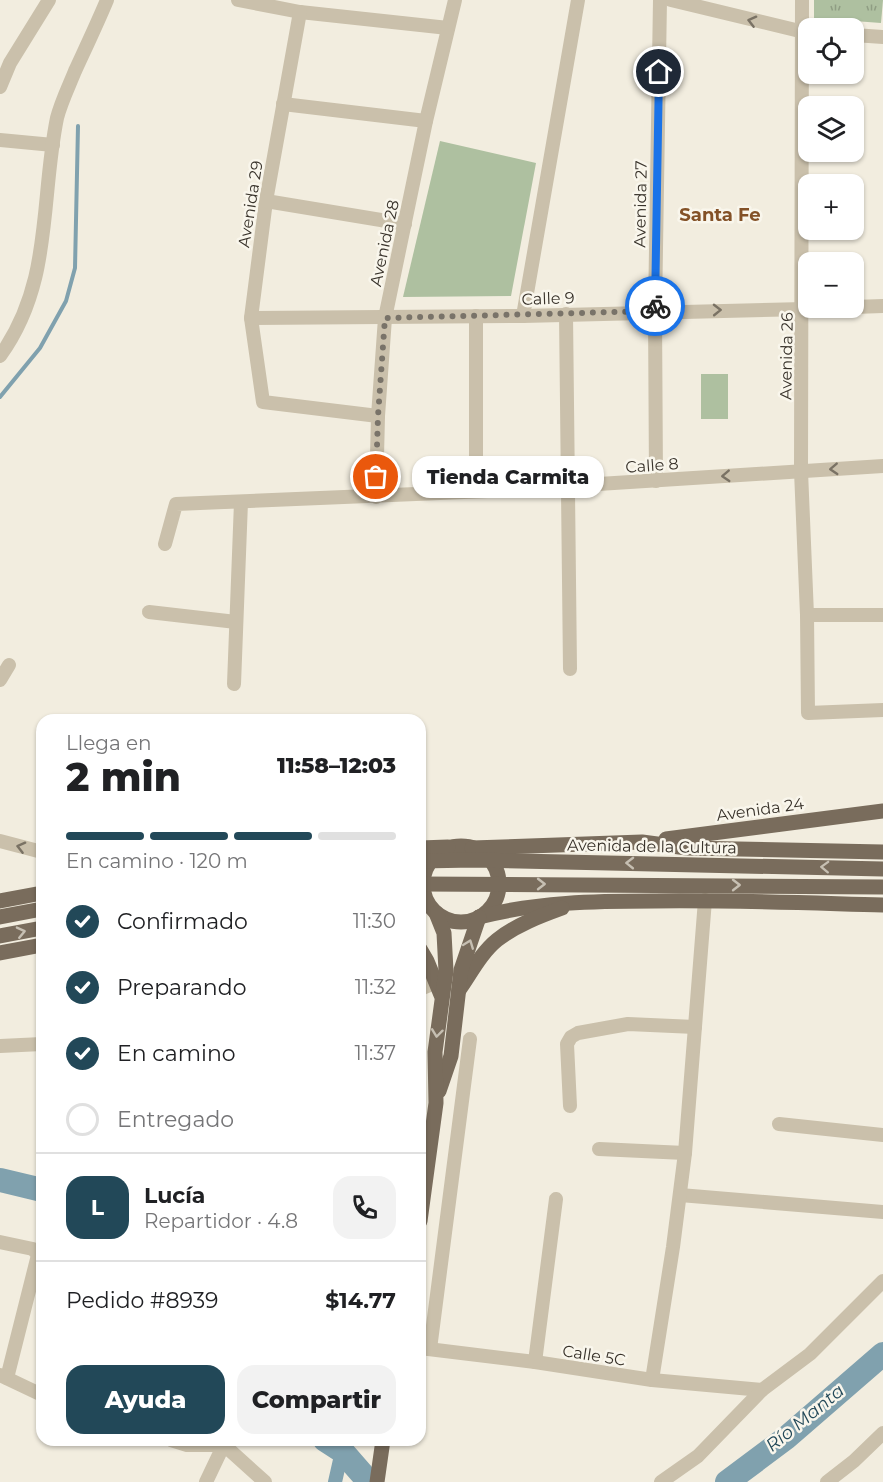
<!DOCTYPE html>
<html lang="es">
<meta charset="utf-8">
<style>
body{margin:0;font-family:Montserrat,sans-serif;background:#f2f2f2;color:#202124;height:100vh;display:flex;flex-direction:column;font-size:22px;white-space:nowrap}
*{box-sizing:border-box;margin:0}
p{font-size:20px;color:#757577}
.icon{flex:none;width:33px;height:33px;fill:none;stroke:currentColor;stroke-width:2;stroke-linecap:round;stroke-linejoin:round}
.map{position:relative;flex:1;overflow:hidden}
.panel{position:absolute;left:36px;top:714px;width:390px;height:732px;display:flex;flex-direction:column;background:#fff;border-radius:18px;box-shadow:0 2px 4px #0004}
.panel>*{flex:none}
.buttons{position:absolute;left:798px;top:18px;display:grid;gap:12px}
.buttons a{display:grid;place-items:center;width:66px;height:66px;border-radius:12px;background:#fff;box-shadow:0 2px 4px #0004;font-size:30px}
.pin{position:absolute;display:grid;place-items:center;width:51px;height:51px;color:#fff;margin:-26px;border:3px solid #fff;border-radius:50%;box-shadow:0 2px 6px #0007}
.courier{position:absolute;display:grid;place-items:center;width:60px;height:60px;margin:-30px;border:4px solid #1a73e8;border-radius:50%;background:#fff;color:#222;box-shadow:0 2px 8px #0007}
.bubble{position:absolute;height:42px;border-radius:18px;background:#fff;box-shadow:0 2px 4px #0004;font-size:20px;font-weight:800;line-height:42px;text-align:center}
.headline em{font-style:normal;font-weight:800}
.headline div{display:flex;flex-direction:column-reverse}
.headline{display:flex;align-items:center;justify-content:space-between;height:102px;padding:0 30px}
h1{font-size:39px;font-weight:800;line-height:45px}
.bar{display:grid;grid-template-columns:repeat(4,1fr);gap:9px 6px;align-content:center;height:72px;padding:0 30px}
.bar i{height:8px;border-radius:4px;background:#e0e0e0}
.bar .on{background:#224858}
.bar p{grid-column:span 4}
.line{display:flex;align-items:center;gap:15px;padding:0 30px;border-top:2px solid #e0e0e0}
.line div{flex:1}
.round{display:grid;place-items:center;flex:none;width:63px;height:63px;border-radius:18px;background:#f2f2f2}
ol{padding:0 30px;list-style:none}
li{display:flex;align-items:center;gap:18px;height:66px}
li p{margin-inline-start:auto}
li .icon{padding:6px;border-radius:50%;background:#224858;color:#fff;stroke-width:4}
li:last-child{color:#757577}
li i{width:33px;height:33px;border:3px solid #e0e0e0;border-radius:50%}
.primary-button{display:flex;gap:12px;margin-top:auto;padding:12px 30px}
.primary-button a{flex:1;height:69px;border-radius:18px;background:#224858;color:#fff;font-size:24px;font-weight:800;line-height:69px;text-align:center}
.primary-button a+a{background:#f2f2f2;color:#202124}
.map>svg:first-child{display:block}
.grass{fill:#aec0a0}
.park{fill:url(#park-tufts)}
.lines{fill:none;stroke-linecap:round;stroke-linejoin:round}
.stream{stroke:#80a1ae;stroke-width:4}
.canal{stroke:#80a1ae;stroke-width:14}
.river{stroke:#80a1ae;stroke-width:24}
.minor{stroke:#cac0ab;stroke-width:14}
.major{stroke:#796c5c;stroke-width:15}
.major-bridge{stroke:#796c5c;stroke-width:15}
.oneway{stroke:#7a7264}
.oneway2{stroke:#c6bfb2}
.done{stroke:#797369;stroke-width:6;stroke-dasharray:0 10.8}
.route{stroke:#1a73e8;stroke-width:8}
.labels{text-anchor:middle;stroke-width:5;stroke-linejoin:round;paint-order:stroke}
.street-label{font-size:16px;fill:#38322a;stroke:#f9f6ec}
.neighbourhood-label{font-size:18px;font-weight:bold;fill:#835127;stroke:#f9f6ec}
.water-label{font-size:18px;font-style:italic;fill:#224858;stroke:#f9f6ec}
</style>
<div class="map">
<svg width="883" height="1482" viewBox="0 0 883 1482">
<defs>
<pattern id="park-tufts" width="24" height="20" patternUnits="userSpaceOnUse" patternTransform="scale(1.5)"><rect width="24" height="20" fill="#aec0a0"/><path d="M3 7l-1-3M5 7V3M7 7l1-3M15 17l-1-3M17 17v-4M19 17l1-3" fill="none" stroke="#8f9d83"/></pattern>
</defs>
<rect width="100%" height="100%" fill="#f2eddf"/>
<!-- grass -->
<g class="grass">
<path d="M440,141l96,22 -25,133 -108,1z"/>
<rect x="701" y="374" width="27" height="45"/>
</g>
<!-- park -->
<path class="park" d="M814,0h69l-2,23 -67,-5z"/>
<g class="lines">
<!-- stream -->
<path class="stream" d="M0,397l40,-49 26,-47 9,-33 3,-142"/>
<!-- canal -->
<path class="canal" d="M335,1482l7,-31"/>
<!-- river -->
<g class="river">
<path d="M0,1180l42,10"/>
<path d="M325,1440l17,11 27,31"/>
<path d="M727,1482l59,-44 97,-84"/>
</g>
<!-- minor -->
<g class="minor">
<path d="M238,0l62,12 148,16"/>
<path d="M671,0l137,33"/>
<path d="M802,0l-1,471 6,144 1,98 75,-3"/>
<path d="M300,12l-34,189 -15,117 12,84 115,14"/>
<path d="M854,35l29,2"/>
<path d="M0,87l10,-24 39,-63"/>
<path d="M283,104l143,17"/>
<path d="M0,140l53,5"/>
<path d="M266,201l139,23"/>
<path d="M854,307l29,-1"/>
<path d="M566,314l4,355"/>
<path d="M476,316v175"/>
<path d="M523,316l55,-316"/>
<path d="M251,318l272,-2 324,-8"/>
<path d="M0,356c53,-73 40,-155 57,-238 4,-16 12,-32 18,-47 11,-24 22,-47 32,-71"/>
<path d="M656,481l-1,-170 5,-311"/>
<path d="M376,497l2,-81 7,-98 41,-197 29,-121"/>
<path d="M165,544l11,-40 312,-13 395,-25"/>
<path d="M149,612l87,10"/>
<path d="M807,615h76"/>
<path d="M0,680l9,-15"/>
<path d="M234,684l7,-182"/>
<path d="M0,841l42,11"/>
<path d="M420,989l17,-7"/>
<path d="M0,1046l42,-2"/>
<path d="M570,1106l-3,-62 4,-7 7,-4 50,-9 67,3"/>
<path d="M779,1124l104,11"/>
<path d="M599,1149l86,4"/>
<path d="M680,1195l203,17"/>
<path d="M0,1242l33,7 5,6 -31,123"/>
<path d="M420,1348l115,14 117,18 110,10"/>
<path d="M430,1349l40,-310"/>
<path d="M535,1362l21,-163"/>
<path d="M0,1375l42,20"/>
<path d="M652,1380l21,-133 12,-94 20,-253"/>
<path d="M171,1440l16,5h37l41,37"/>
<path d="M206,1482l20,-42"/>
<path d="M661,1482l37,-26 64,-66 48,-36 73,-73"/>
<path d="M827,1482l27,-21 29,-28"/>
</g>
<!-- major -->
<g class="major">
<path d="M666,839l217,-28"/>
<circle cx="461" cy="884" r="38"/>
<path d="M420,848l28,-1"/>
<path d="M472,848l170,-6 45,6 196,4"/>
<path d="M0,901l42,-8"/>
<path d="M0,917l42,-8"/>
<path d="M479,917c58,-15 116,-16 176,-16 76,-1 152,2 228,4"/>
<path d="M0,936l42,-8"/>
<path d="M420,949l7,12 14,34"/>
<path d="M0,953l42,-8"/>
<path d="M459,990c12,-17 22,-37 38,-50 19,-15 43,-24 65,-32"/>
<path d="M439,1091l12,-35 10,-86 18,-53"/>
<path d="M420,1221l16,-118 -1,-51 11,-81 -2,-38 -8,-20"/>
<path d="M377,1482l6,-42"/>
</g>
<!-- major-bridge -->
<g class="major-bridge">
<path d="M420,861l54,-1 409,9"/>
<path d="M420,884l463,3"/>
</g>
</g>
<!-- one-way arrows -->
<defs><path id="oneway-chevron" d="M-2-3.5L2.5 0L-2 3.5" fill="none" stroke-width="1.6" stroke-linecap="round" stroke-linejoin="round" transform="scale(1.5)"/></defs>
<g class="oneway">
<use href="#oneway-chevron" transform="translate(752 21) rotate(-166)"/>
<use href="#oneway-chevron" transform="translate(717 310) rotate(-1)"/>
<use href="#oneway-chevron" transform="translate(834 469) rotate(177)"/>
<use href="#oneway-chevron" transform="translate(726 476) rotate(177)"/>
<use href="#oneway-chevron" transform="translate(21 847) rotate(-166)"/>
</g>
<g class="oneway2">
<use href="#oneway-chevron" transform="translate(630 863) rotate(-179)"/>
<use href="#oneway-chevron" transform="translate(825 867) rotate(-178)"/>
<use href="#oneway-chevron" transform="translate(541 884)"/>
<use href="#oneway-chevron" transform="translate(736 885)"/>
<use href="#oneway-chevron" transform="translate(21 932) rotate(-13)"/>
<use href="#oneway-chevron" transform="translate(469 944) rotate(-69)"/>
<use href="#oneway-chevron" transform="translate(437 1033) rotate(97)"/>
</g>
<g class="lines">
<!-- done -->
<path class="done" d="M376,477l2,-61 7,-98 270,-7v-5"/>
<!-- route -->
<path class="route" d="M655,306l4,-234"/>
</g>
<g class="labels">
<!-- street labels -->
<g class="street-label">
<text transform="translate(250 204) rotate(-81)" y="6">Avenida 29</text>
<text transform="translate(640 204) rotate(-89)" y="6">Avenida 27</text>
<text transform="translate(384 243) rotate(-78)" y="6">Avenida 28</text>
<text transform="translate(548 298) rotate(-2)" y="6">Calle 9</text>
<text transform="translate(786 356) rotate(-89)" y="6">Avenida 26</text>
<text transform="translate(652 465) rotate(-4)" y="6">Calle 8</text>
<text transform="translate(760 809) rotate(-8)" y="6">Avenida 24</text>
<text transform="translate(652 846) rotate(1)" y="6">Avenida de la Cultura</text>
<text transform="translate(594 1355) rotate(9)" y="6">Calle 5C</text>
</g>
<!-- neighbourhood labels -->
<g class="neighbourhood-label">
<text x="720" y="221">Santa Fe</text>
</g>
<!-- water labels -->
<g class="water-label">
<text transform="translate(805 1418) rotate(-39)" y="6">Río Manta</text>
</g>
</g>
</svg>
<div class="buttons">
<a><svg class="icon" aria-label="locate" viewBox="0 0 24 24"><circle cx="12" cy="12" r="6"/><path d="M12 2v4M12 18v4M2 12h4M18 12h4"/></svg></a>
<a><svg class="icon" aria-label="layers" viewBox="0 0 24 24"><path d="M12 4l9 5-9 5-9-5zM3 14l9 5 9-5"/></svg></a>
<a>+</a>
<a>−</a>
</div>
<div class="pin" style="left:376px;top:477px;background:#ea580c"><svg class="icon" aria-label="bag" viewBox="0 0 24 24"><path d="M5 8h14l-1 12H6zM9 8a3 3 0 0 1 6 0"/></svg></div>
<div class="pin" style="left:659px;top:72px;background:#1f2937"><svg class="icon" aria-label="home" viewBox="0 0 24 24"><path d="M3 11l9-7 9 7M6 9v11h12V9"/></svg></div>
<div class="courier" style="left:655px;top:306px"><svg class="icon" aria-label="bike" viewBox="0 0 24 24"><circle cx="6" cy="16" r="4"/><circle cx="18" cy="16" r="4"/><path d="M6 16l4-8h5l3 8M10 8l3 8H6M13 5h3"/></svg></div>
<div class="bubble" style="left:412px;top:456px;width:192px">Tienda Carmita</div>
<section class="panel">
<div class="headline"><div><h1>2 min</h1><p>Llega en</p></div><em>11:58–12:03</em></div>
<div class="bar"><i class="on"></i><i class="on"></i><i class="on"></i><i></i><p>En camino · 120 m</p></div>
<ol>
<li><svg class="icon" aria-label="check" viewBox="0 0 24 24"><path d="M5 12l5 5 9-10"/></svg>Confirmado<p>11:30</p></li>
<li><svg class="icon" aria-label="check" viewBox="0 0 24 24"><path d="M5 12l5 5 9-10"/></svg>Preparando<p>11:32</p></li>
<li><svg class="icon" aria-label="check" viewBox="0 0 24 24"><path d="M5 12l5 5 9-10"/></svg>En camino<p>11:37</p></li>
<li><i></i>Entregado</li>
</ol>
<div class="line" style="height:108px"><b class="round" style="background:#224858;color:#fff">L</b><div><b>Lucía</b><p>Repartidor · 4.8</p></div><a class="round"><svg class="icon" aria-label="phone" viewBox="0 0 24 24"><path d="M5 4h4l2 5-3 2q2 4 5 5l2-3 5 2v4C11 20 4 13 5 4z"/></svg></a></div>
<div class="line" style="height:78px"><div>Pedido #8939</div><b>$14.77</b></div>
<div class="primary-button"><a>Ayuda</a><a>Compartir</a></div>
</section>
</div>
